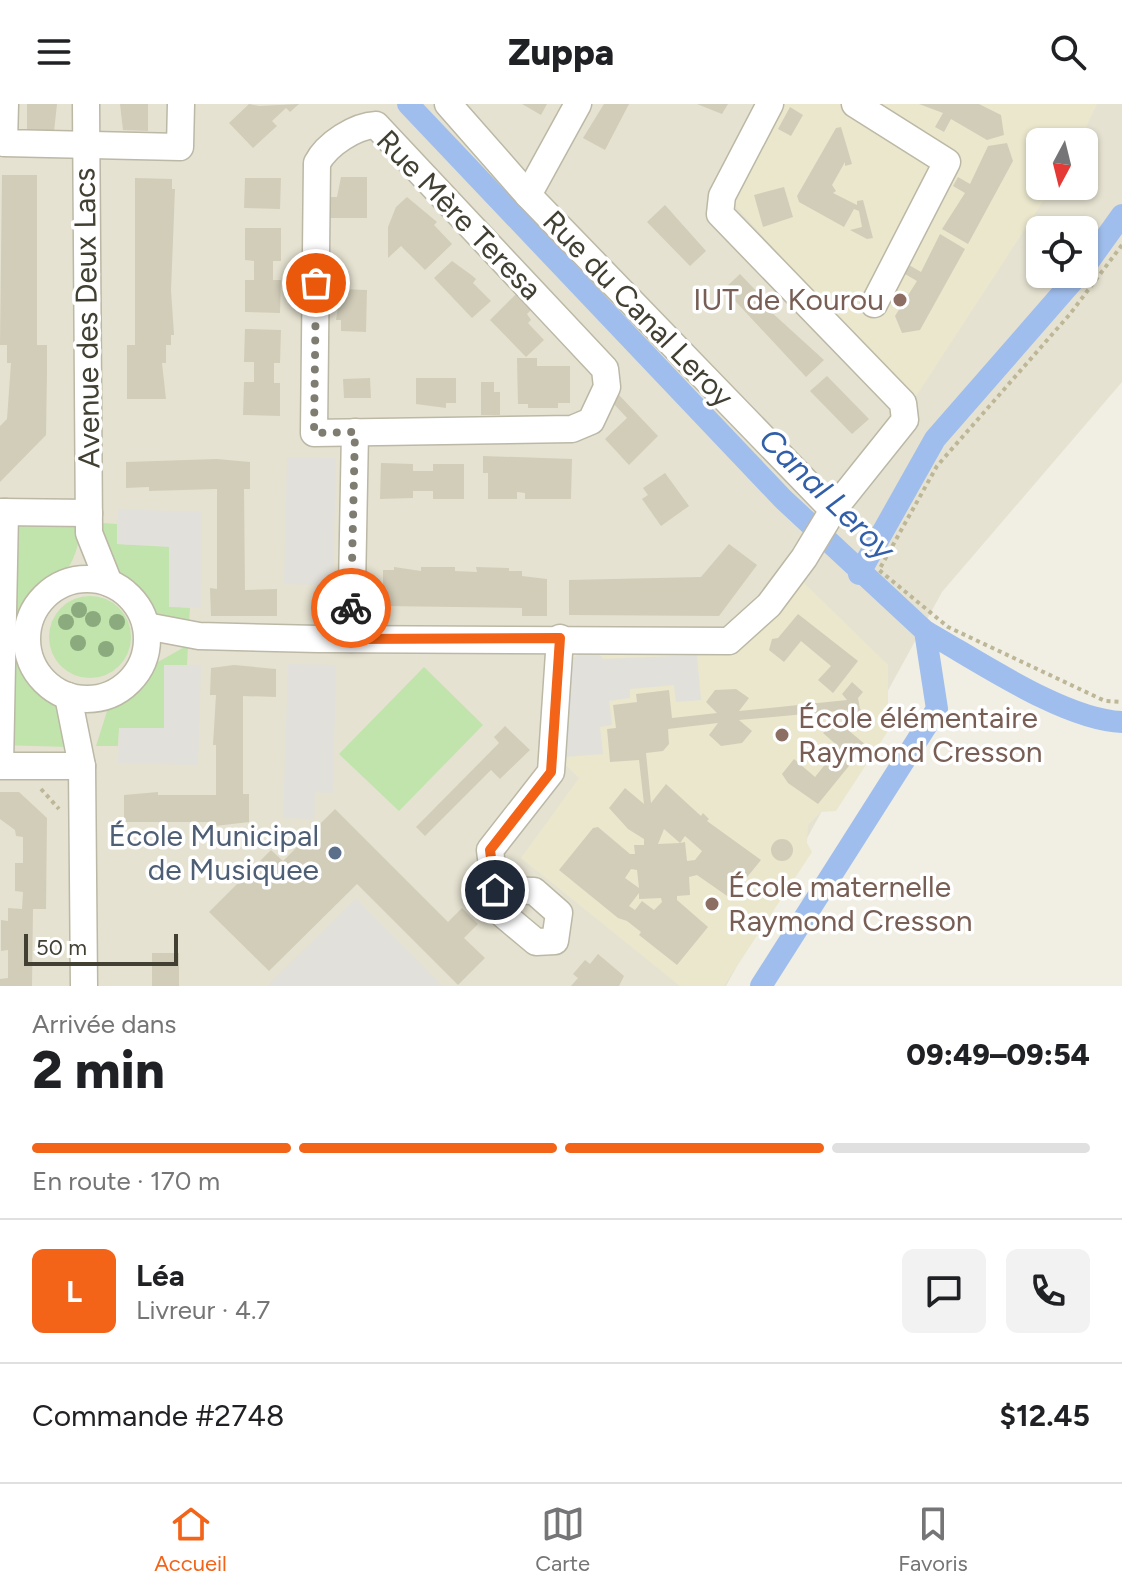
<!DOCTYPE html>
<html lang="fr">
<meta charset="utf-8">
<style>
body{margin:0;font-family:Figtree,sans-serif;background:#f2f2f2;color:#202124;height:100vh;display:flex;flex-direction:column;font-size:30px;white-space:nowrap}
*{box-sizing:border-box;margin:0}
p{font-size:26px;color:#757577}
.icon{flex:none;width:44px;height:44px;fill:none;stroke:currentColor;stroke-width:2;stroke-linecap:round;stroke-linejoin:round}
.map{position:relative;height:882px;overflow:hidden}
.sheet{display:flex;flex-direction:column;background:#fff;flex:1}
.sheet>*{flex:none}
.needle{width:52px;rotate:187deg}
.fabs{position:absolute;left:1026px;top:24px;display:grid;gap:16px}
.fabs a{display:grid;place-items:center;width:72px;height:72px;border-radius:12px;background:#fff;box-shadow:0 2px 6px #0004;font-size:40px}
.scale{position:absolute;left:24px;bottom:20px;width:154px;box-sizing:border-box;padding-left:8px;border:4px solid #423f33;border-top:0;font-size:22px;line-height:28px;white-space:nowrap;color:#423f33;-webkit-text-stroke:6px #fff;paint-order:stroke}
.pin{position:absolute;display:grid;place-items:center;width:68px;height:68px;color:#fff;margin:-34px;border:4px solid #fff;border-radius:50%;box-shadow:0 2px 8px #0007}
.courier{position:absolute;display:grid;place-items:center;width:80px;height:80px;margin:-40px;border:6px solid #f36318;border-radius:50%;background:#fff;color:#222;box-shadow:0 2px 10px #0007}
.overview em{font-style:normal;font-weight:800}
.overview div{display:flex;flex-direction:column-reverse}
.overview{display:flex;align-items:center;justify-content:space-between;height:136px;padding:0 32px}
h1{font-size:52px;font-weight:800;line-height:60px}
.bar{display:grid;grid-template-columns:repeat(4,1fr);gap:12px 8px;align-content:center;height:96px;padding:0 32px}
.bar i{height:10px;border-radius:6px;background:#e0e0e0}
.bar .on{background:#f36318}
.bar p{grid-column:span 4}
.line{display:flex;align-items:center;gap:20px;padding:0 32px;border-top:2px solid #e0e0e0}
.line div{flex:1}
.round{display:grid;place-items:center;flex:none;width:84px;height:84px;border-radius:12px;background:#f2f2f2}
header{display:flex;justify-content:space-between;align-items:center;height:104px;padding:0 32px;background:#fff;font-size:36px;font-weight:800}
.tab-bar{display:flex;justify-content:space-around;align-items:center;height:112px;border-top:2px solid #e0e0e0;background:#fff;font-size:22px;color:#757577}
.tab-bar a{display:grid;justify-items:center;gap:4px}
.tab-bar .on{color:#f36318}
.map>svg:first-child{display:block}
.residential{fill:#e5e2d1;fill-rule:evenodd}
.education{fill:#eae7cd}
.green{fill:#c0e4ac}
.parking{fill:#e1e0db}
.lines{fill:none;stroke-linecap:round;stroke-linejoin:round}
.canal{stroke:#a0beed;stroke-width:22}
.building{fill:#d2cdb9;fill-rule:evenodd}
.minor-casing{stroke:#bcb8a6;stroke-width:29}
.path{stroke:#bdb798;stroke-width:4;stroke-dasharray:4 4;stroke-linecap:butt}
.minor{stroke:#fff;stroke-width:26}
.tree{fill:#8baa7d}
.done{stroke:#7f7d71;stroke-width:8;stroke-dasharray:0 14.4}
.route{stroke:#f36318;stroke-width:10}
.education-dot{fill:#8d6e63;stroke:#fff;stroke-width:3}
.service-dot{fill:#5c6f8a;stroke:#fff;stroke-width:3}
.labels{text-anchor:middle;stroke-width:7;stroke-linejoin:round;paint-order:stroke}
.street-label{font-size:30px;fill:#423f33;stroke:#fff}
.education-label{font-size:30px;fill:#785e54;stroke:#fff;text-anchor:start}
.service-label{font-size:30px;fill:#4e5e75;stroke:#fff;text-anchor:end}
.water-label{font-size:32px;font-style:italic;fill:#315fa9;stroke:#fff}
</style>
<header><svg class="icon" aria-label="menu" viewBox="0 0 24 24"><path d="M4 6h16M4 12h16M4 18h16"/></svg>Zuppa<svg class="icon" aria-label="search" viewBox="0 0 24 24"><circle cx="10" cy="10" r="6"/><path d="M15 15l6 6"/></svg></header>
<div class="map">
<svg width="1122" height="882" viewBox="0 0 1122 882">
<rect width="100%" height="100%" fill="#f1efe3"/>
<!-- residential -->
<path class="residential" d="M0,0h1122v278l-180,210 -216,394h-726zM1040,38h44v44h-44zM1040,126h44v44h-44z"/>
<!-- education -->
<g class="education">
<path d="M778,0h319l-18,38h-39v44h13l-140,215 -183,-201z"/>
<path d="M795,470l93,91v66l-52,80 -15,1 -13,13 -1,18 5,9 -88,134h-44l-159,-128 58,-80 -20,-19v-95l21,-19 157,4z"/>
</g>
<!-- green -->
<g class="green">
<path d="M0,416l81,2c-1,17 -5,39 -18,52 -8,8 -23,12 -30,21 -17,21 -18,61 -2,82 8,9 21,15 30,22l8,48 -69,-2z"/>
<path d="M102,419l15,1v20l52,2v60l21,2 -1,14 -35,-4c-16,-47 -55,-34 -52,-95z"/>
<circle cx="90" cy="533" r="41"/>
<path d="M188,541l-1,20h-23v64l-45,-1 -1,18h-22l14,-44 29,-16 12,-20z"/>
<path d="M424,563l59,58 -84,86 -60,-57z"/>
</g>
<!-- parking -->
<g class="parking">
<path d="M287,353l49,1 -3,127 -49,-1z"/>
<path d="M118,405l84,3 -1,96 -32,-1v-60l-52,-3z"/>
<path d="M594,545l9,10 94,-4 4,45 -25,2 -2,-17 -44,4v9l-21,3 3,24 -12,2 3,27 -38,3 -1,-91 18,-15z"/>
<path d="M288,560l48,1 -3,128 -18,-1 -1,27 -31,-1z"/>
<path d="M164,561h37l-3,100 -80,-2 1,-35h45z"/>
<path d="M356,795l86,87h-175z"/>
</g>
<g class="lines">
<!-- canal -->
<g class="canal">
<path d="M408,0l375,395 142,132 12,78 -176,277"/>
<path d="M1084,164l38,-53"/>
<path d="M859,470l76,-135 144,-165"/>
<path d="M925,527c52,29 139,89 197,91"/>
</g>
</g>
<!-- building -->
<g class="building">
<path d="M27,0h30l-3,28 -27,1z"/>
<path d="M120,0h28v27l-25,-1z"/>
<path d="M249,0l10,2 40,-2 -9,8 -4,-4 -14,13 5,5 -24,22 -24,-25z"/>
<path d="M522,0h25l-6,11z"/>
<path d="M604,0h25l-24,46 -22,-12z"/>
<path d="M697,0h31l-6,10z"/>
<path d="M919,0h60l22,11 3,20 -17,5 -36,-21 -7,13 -9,-5 8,-14z"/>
<path d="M790,3l13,8 -12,21 -13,-7z"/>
<path d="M841,23l11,37 -7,2v-4l-13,23 4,6 -3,2 24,12v-4l6,-1 10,38 -6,1 -17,-9 12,-3 -3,-16 -5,-2 -10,18 -45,-25 -2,-6 39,-68z"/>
<path d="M1007,39l6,18 -45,83 -26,-15 23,-36 -12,-7 5,-9 12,7 18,-38z"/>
<path d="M2,71h35v170h10v28l-1,62 -46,47v-56l7,-7 4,-56h-4v-18h-7z"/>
<path d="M341,73h26v41h-39l-1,-21h10z"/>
<path d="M135,74l37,1v10h3l-4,101 3,45h-3v10h-5v18h-4l4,36h-39v-54h8z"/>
<path d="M245,74h36l-1,31 -36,-1z"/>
<path d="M784,83l9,30 -30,10 -9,-32z"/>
<path d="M407,93l30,25 -3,3 18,19 -27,26 -24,-24 -13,12v-31l8,-20z"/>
<path d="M665,101l41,46 -16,15 -43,-44z"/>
<path d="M245,124h36v33h-8v19h8l-1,33 -35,-1v-32h9v-19l-9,-1z"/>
<path d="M940,130l25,15 -45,81 -18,3 -7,-17 22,-35 -12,-7 4,-9 12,7z"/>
<path d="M452,157l18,13 6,5 -3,4 18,18 -19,17 -38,-40z"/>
<path d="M740,170l27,28 2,8 55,50 -18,17 -82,-88z"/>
<path d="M341,185l26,1 -1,42 -25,-1v-11h-5z"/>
<path d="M517,189l16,15 -6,6 4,6 -3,3 16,17 -18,17 -36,-37z"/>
<path d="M245,225l36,1 -1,33h-6v20h6v33l-37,-1 1,-33h10v-20h-10z"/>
<path d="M517,254h20v8h33v37h-12v5h-30v-4h-10z"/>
<path d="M827,272l42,43 -17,15 -42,-43z"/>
<path d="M370,274l1,20h-27l-1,-19z"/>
<path d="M416,274h40v25h-10v5l-30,-4z"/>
<path d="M481,278h13v10h6v23h-19z"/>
<path d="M619,291l39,41 -29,29 -24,-26 22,-21 -15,-16z"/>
<path d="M483,352l89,3 -1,40h-46v-6l-8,-1v7h-29v-26h-5z"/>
<path d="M217,355l33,3v27h-6l1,101 32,-1v27h-66l-1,-28 7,1v-100l-68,2v-4l-23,1v-26z"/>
<path d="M381,359l32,1v7h20v-7h31v35h-31v-8h-20v7l-33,1z"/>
<path d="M665,369l24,33 -28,20 -19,-27 6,-4 -5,-7z"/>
<path d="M729,440l28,21 -38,51 -150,-1v-35l132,-3z"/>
<path d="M394,463l27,4v-4h34v4l22,1 -1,-5 33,1v3h13v5l25,3v37h-25v-8l-139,-2v-36h11z"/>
<path d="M324,491l1,14h-11v-13z"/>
<path d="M798,510l60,47 -25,32 -15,-13 13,-14 -30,-25 -17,21 -15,-12 3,-11 6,-1z"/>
<path d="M234,561l42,4v28l-33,-1v98h6v28l-34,4 1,-4h-92v-27l34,-3v3h58v-50h-3l3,-50h-6l1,-27z"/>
<path d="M852,578l11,10 -5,6 2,11 6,5 -10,12 -12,-11 4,-5 -109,10 13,11 -10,12 -21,3 -12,-11 9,-12 -50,6 1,15 -6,7 -17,2 5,50 15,-19 35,32 2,-3 6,6 -2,2 54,39 -31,38 -33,-23 -8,2 1,18 -13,1v4l31,27 -31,38 -38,-30 2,-3 -14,-11 -9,-3 -59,-48 34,-42 5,-1 32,27h5l-1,-9h10v-6l-16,-10 -19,-21 16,-20 19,16 -5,-44 -29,2 -3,-33 9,-1 -3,-23 24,-3 -1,-8 33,-4 3,28 45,-5 -11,-11 9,-12 21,-1 13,9 -10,13 108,-11 -5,-6zM664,725l16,14 -22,1zM685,732l17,15 -7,9 -8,1 -2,-19 -5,1zM631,765l6,1 2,18 -14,-10zM639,789v6l22,-1 1,4 -8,8 -12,-9 -7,9 -6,-4z"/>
<path d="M836,616l30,25 -48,59 -30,-21 -6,-9 12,-15 21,18 24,-30 -16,-14z"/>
<path d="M505,622l25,24 -30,29 -9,-9 -66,66 -9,-9 83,-84 -5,-6z"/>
<path d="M0,688h19l28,26 -1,91h-13l-1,77h-32v-7l8,-1v-28l-7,1v-31l7,1v-13l14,1 1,-17 -8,-1v-28h8v-26l-7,-1 -1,-6 -15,-11z"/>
<path d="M335,705l113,113 14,-14 16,16 -14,14 21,20 -27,27 -101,-101 -88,87 -60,-59 62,-62 12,11z"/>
<circle cx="782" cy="746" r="11"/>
<rect x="152" y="849" width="27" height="33"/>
<path d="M598,850l26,22 -5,10h-48l7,-8 -5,-4 12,-14 5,4z"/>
</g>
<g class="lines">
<!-- minor casing -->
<g class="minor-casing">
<g id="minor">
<path d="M5,0l-1,39 176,4 1,-43"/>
<path d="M86,0l3,429 20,50"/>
<path d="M448,0l80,91 305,315"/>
<path d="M855,0l92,58 -73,142"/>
<path d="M376,21l229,244 2,18 -16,34 -19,8 -258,4 3,-270c10,-19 38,-37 59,-38z"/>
<path d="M528,91l50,-91"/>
<path d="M0,408l89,1"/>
<path d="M5,408l-5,254h82"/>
<circle cx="87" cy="535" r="60"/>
<path d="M146,522l53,10 119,3 411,2 40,-36 35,-47 29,-48 72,-90 -2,-17 -183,-189 2,-18 48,-92"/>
<path d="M351,535l4,-207"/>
<path d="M68,592l14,70 2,220"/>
<path d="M495,786l4,21 37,31 19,-1 4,-28 -25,-22 -39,-1 -5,-40 61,-78 9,-134"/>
</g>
</g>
<!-- path -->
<g class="path">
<path d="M1122,141l-52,69 -133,152 -58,104 69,57 157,74 17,1"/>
<path d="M41,685l18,20"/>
</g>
<!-- minor -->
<use href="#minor" class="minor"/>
</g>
<!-- trees -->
<g class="tree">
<circle cx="79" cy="506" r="8"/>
<circle cx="93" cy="515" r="8"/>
<circle cx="66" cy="518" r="8"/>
<circle cx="117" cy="518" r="8"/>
<circle cx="78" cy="539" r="8"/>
<circle cx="106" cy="545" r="8"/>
</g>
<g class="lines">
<!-- done -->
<path class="done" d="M316,179l-2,150 41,-1 -4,176"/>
<!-- route -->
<path class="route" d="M351,504v31l209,-1 -9,134 -61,78 5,40"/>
</g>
<!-- markers -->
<g class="education-dot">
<circle cx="900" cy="196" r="8"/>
<circle cx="782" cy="631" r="8"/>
<circle cx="712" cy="800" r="8"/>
</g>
<circle class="service-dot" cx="335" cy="749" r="8"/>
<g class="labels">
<!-- street labels -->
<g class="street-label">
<text transform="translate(459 111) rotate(46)" y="10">Rue Mère Teresa</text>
<text transform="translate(638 205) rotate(46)" y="10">Rue du Canal Leroy</text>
<text transform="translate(87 214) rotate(-91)" y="10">Avenue des Deux Lacs</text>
</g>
<!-- education labels -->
<g class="education-label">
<text x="884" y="206" text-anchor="end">IUT de Kourou</text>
<text x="798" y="624">École élémentaire<tspan x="798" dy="34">Raymond Cresson</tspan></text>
<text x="728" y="793">École maternelle<tspan x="728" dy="34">Raymond Cresson</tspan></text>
</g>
<!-- service labels -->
<g class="service-label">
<text x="319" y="742">École Municipal<tspan x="319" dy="34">de Musiquee</tspan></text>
</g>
<!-- water labels -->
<g class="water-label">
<text transform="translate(827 390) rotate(44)" y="11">Canal Leroy</text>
</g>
</g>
</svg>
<div class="fabs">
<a><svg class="needle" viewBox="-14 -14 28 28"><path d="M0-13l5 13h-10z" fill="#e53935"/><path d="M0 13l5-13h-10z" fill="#757577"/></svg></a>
<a><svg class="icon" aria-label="locate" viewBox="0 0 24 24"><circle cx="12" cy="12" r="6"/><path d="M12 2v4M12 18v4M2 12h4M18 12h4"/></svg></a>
</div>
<div class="scale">50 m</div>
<div class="pin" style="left:316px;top:179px;background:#ea580c"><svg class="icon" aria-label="bag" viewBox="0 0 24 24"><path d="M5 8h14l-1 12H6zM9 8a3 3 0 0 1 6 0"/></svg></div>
<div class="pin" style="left:495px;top:786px;background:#1f2937"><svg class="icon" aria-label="home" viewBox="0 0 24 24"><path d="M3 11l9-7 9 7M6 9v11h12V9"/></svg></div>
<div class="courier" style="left:351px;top:504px"><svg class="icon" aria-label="bike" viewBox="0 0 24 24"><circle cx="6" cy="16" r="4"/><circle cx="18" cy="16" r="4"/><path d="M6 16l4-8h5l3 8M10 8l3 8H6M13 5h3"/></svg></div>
</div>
<section class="sheet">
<div class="overview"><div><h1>2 min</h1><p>Arrivée dans</p></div><em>09:49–09:54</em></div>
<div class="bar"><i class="on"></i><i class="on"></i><i class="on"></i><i></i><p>En route · 170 m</p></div>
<div class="line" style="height:144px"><b class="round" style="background:#f36318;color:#fff">L</b><div><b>Léa</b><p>Livreur · 4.7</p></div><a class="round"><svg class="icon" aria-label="chat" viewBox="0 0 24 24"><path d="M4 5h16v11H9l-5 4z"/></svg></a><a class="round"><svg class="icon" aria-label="phone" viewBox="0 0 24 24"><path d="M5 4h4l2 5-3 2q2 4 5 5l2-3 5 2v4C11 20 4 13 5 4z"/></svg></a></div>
<div class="line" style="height:104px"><div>Commande #2748</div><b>$12.45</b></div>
</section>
<nav class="tab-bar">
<a class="on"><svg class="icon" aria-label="home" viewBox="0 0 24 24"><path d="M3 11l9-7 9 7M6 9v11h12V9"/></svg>Accueil</a>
<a><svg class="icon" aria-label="map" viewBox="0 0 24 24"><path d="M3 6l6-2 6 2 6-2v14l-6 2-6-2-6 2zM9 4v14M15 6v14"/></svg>Carte</a>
<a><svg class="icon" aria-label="saved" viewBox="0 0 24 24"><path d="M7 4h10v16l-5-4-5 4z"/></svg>Favoris</a>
</nav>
